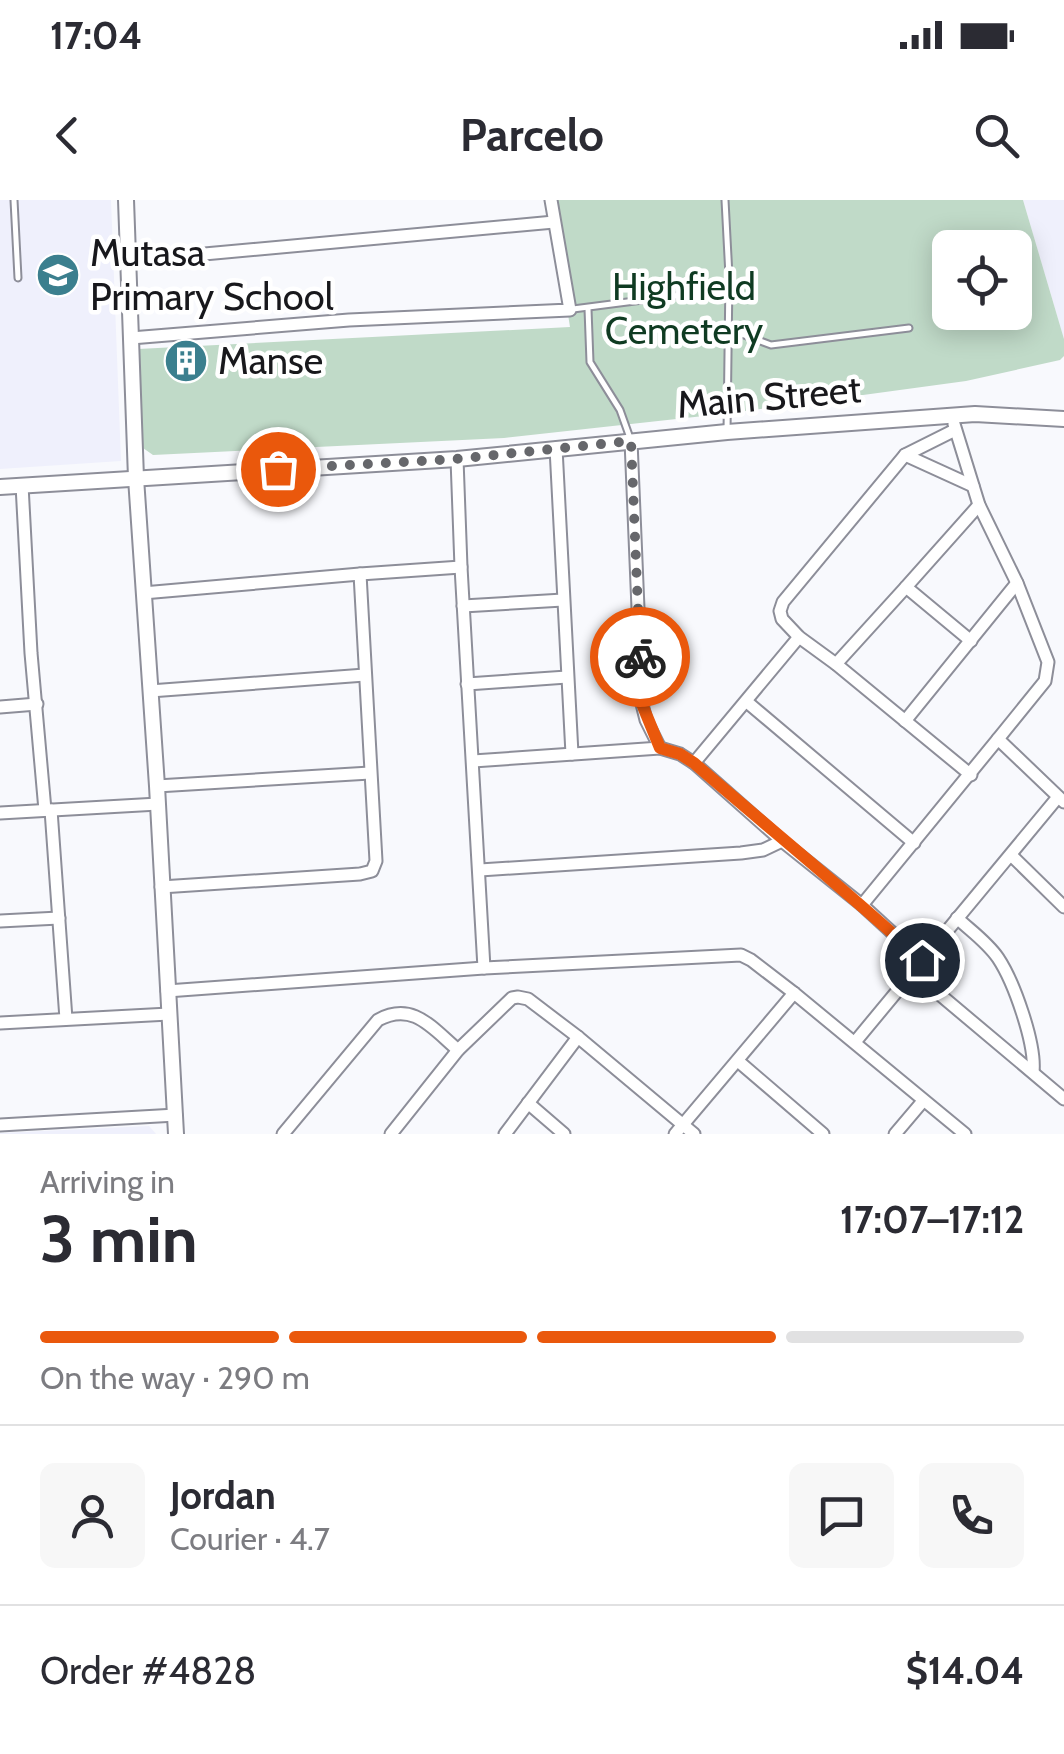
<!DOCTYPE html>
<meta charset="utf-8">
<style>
body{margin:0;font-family:Cabin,sans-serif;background:#f7f7f7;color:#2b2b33;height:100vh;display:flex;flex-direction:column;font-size:38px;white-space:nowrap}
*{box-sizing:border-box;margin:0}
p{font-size:32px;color:#7c7c81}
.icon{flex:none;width:55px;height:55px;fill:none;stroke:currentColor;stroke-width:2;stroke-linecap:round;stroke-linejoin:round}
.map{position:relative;height:934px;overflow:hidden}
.sheet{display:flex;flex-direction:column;background:#fff;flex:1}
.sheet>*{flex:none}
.controls{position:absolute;left:932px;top:30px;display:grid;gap:20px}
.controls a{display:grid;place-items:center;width:100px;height:100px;border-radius:15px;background:#fff;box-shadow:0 5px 25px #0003;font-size:50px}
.pin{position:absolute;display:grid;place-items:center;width:85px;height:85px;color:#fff;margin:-42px;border:5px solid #fff;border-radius:50%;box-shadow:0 2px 10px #0007}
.courier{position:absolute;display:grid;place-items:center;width:100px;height:100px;margin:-50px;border:8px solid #ea580c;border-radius:50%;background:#fff;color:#222;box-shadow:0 2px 12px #0007}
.headline em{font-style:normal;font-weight:700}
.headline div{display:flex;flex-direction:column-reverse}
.headline{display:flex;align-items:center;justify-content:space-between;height:170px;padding:0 40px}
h1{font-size:65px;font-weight:700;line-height:75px}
.bar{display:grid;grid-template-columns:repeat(4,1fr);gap:15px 10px;align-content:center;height:120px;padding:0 40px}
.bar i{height:12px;border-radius:8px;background:#e1e1e2}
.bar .active{background:#ea580c}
.bar p{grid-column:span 4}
.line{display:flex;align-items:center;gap:25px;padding:0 40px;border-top:2px solid #e1e1e2}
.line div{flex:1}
.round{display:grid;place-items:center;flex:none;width:105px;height:105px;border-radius:15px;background:#f7f7f7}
.status{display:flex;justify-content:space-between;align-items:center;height:70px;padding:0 50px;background:#fff;direction:ltr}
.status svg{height:28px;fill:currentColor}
header{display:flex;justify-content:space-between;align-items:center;height:130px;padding:0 40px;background:#fff;font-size:45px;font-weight:700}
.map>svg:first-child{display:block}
.built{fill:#eff0fc}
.green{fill:#c0dac8;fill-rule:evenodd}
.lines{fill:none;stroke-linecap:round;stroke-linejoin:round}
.service-casing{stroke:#8d8e99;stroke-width:9}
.minor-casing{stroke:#8d8e99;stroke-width:15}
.tertiary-casing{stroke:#8d8e99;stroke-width:18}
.service{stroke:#fff;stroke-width:5}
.minor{stroke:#fff;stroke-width:11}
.tertiary{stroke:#fff;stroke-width:14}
.done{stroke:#66676b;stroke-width:10;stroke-dasharray:0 18}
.route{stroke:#ea580c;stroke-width:12}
.labels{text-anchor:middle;stroke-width:9;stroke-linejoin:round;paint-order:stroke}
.poi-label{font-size:38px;fill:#18181c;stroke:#fff;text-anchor:start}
.park-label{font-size:38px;fill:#0f3b22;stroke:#fff}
.street-label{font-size:38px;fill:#18181c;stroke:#fff}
</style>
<div class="status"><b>17:04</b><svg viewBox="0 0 49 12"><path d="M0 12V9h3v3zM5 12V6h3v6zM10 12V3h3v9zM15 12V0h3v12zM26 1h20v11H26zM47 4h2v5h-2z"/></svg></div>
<header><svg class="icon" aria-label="back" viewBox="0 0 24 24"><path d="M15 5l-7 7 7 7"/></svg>Parcelo<svg class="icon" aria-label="search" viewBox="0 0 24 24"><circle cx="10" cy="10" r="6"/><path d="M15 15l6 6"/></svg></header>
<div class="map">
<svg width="1064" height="934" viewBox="0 0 1064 934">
<rect width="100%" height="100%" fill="#f8f9fd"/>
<!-- built -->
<g class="built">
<path d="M0,0h111l10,261 -121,8z"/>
<path d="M1023,0h41v139z"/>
<path d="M149,926l7,8h-156v-1z"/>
</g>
<!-- green -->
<path class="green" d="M550,0h473l41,139v17l-4,4 -94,21 -235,32 -227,25 -351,17 -10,-7 -5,-99 432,-22zM950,48h65v64h-65z"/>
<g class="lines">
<!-- service casing -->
<g class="service-casing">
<g id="service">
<path d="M14,0l4,78"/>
<path d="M725,0l4,76 -2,156"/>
<path d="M573,109l155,-20"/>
<path d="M588,109l2,53 30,48 10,28"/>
<path d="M728,129l43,16 138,-17"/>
</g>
</g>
<!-- minor casing -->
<g class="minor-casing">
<g id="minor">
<path d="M128,61l426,-39"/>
<path d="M131,138l218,-18 221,-10 -19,-110"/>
<path d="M954,224l25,81 38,78 31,79 -3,19 -47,58"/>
<path d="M955,230l-50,25 -122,147 -3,9 2,8 17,18 37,27 135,111"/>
<path d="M631,241l11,263 4,16 14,28"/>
<path d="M556,248l16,306"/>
<path d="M905,255l68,31"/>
<path d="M457,259l4,108 23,401"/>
<path d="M22,285l9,168 14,157"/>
<path d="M906,387l73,-82"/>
<path d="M143,393l217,-19 101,-7"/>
<path d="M463,406l100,-6"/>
<path d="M836,464l70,-77 65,54"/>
<path d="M467,484l100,-7"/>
<path d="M150,491l215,-16"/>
<path d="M747,502l167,141"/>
<path d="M0,507l37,-3"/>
<path d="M905,521l112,-138"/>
<path d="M473,561l187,-13 20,6 14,9 88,78 80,64 136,-166 66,63"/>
<path d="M694,563l105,-126"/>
<path d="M157,586l213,-13"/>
<path d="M51,610l15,209"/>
<path d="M0,613l158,-9"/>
<path d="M1011,655l53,52"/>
<path d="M480,670l261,-17 22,-3 19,-9"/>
<path d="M161,687l199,-13 12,-3 4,-10 -16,-287"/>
<path d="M862,705l60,55"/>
<path d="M957,718c14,13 30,24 41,40 16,24 38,86 35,114"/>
<path d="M0,721l59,-3"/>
<path d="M913,772l151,127"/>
<path d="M167,791l317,-23 257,-13 10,5 43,33 171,141"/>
<path d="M0,823l169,-9"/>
<path d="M855,842l203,-245"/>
<path d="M738,861l85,73"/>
<path d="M528,903l36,31"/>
<path d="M0,925l176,-10"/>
<path d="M283,934l95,-114c35,-19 54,8 80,30"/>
<path d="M391,934l67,-84 54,-52 6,-1 10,2 50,38 116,97"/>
<path d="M505,934l73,-97"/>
<path d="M675,934l119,-141"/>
<path d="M895,934l28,-33"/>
</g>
</g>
<!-- tertiary casing -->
<g class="tertiary-casing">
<g id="tertiary">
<path d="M126,0l10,278 21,308 19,348"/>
<path d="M0,287l457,-28 270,-27 248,-18 89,5"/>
</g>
</g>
<!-- service -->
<use href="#service" class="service"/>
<!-- minor -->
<use href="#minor" class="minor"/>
<!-- tertiary -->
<use href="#tertiary" class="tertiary"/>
</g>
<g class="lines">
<!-- done -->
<path class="done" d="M278,269l178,-10 175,-18 9,216"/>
<!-- route -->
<path class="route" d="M640,457l2,47 18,44 20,6 14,9c76,66 154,129 228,197"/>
</g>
<!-- icons -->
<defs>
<g id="school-disc" transform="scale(2.25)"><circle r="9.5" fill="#3b7f8e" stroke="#fff"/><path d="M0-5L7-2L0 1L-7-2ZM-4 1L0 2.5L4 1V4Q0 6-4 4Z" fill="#fff"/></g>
<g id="building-disc" transform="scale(2.25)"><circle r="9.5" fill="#3b7f8e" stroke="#fff"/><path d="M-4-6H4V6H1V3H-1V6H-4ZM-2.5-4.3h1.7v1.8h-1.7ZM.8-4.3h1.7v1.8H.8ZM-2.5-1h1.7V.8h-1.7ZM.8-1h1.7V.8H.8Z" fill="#fff"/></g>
</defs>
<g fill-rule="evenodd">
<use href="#school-disc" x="58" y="75"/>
<use href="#building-disc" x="186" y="161"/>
</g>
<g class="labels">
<!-- poi labels -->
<g class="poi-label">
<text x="90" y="66">Mutasa<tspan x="90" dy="44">Primary School</tspan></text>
<text x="218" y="174">Manse</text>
</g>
<!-- park labels -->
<g class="park-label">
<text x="684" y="100">Highfield<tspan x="684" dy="44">Cemetery</tspan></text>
</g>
<!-- street labels -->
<g class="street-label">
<text transform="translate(769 197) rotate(-5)" y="13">Main Street</text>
</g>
</g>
</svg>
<div class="controls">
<a><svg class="icon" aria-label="locate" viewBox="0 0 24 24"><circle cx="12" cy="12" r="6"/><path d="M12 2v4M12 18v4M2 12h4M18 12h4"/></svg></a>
</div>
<div class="pin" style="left:278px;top:269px;background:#ea580c"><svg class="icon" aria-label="bag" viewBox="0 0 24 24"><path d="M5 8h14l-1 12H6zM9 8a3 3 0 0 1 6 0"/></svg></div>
<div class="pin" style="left:922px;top:760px;background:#1f2937"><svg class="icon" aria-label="home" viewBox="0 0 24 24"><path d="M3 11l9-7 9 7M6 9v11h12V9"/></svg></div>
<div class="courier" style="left:640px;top:457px"><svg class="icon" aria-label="bike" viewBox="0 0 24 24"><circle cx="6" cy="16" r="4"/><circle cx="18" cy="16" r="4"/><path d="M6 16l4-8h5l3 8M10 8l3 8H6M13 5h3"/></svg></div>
</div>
<section class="sheet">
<div class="headline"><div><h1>3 min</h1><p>Arriving in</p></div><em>17:07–17:12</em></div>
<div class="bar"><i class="active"></i><i class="active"></i><i class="active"></i><i></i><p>On the way · 290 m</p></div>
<div class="line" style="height:180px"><a class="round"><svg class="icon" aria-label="person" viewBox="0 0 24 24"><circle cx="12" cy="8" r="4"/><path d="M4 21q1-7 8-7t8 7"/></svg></a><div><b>Jordan</b><p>Courier · 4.7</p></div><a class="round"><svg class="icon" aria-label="chat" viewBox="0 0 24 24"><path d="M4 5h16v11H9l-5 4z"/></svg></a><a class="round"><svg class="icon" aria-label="phone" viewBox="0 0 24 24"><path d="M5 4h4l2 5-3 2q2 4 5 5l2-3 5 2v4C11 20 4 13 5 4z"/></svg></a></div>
<div class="line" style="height:130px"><div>Order #4828</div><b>$14.04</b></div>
</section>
